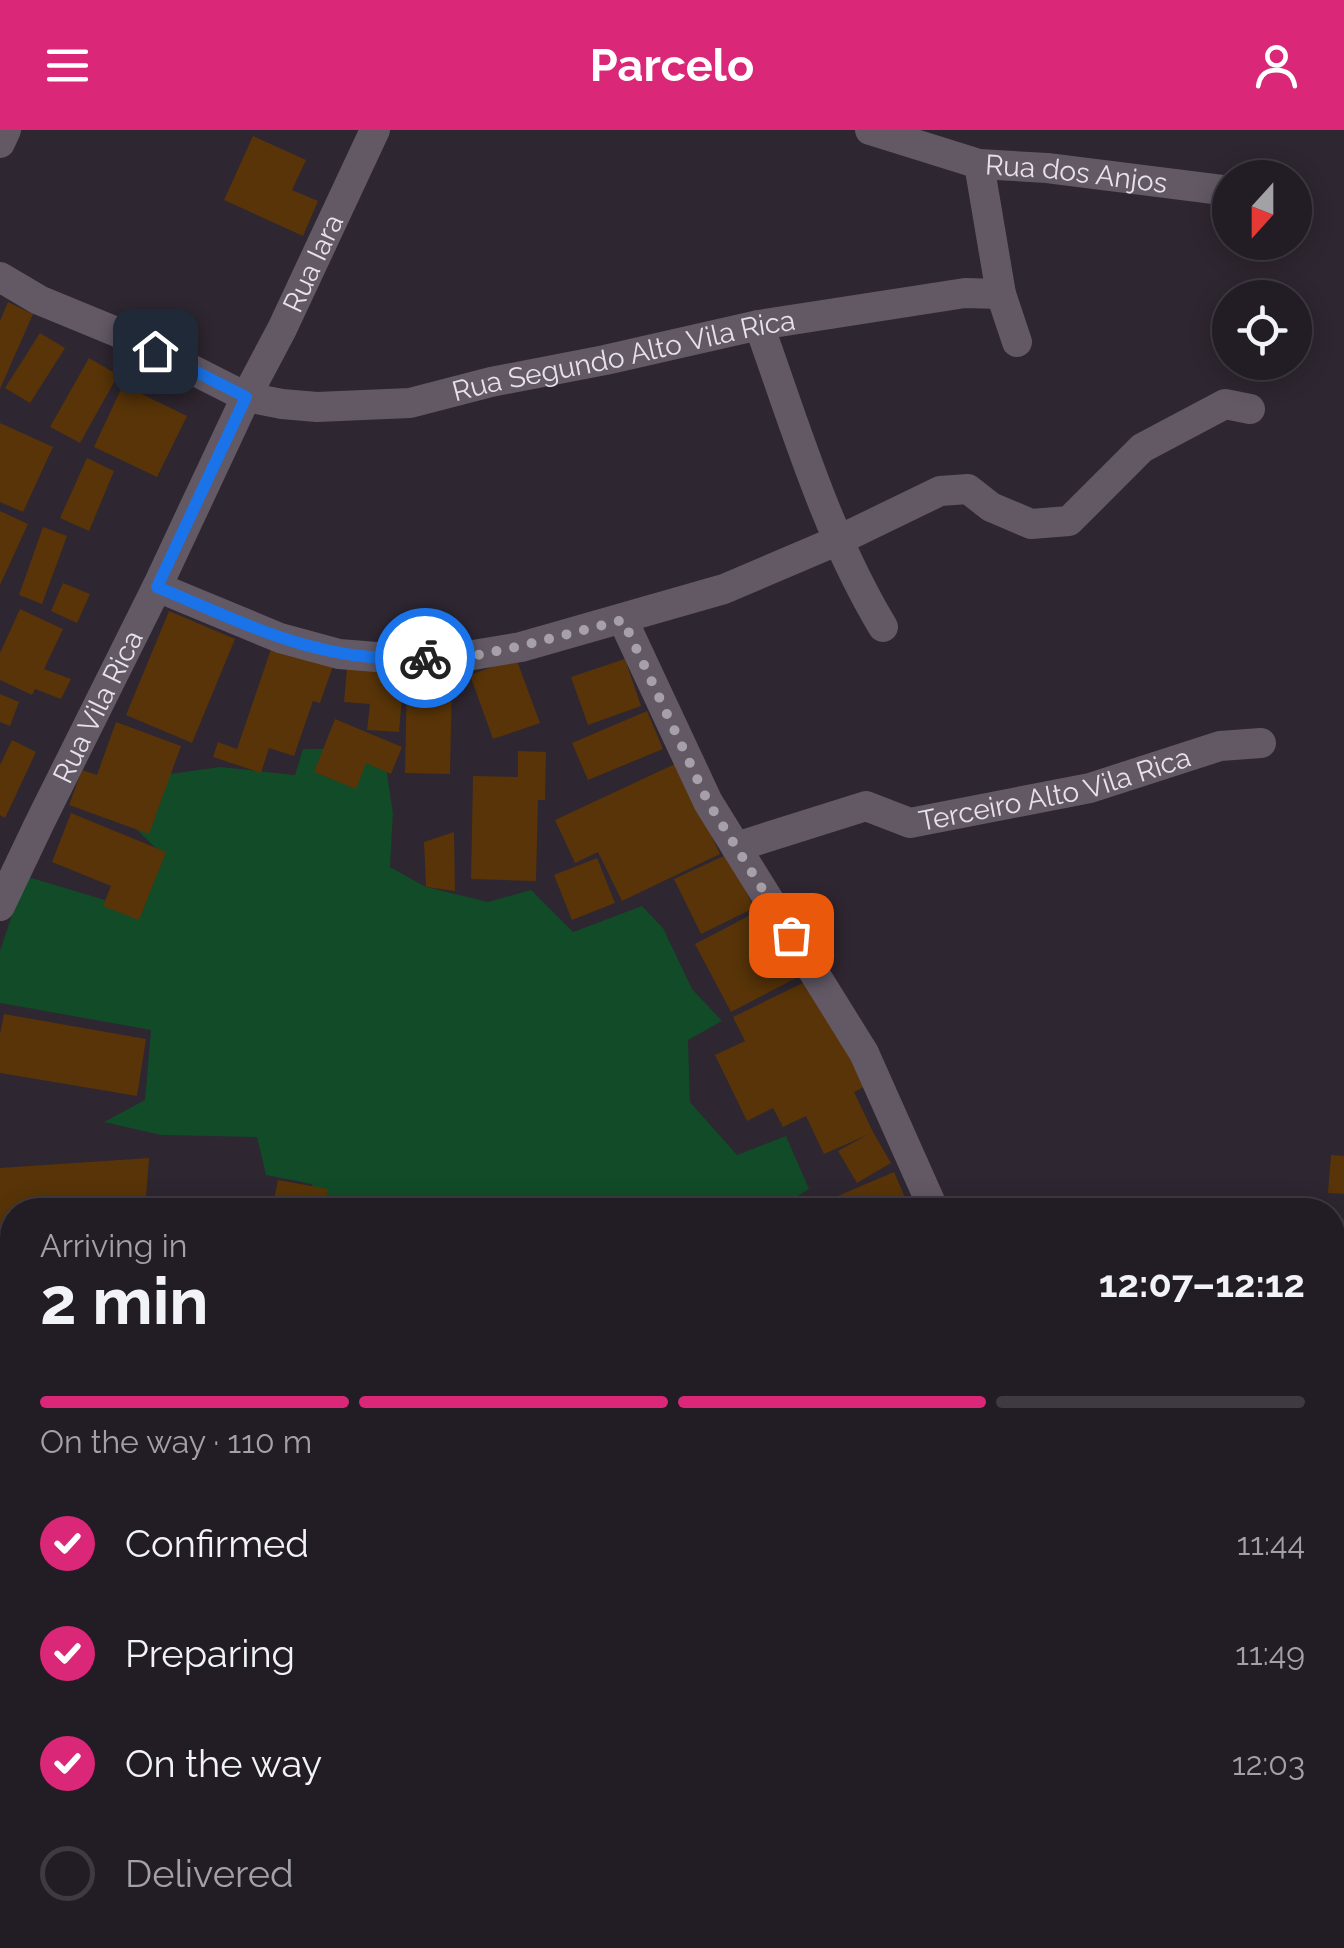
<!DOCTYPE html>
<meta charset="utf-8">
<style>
body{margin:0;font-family:Raleway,sans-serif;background:#2e2931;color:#f1f3f6;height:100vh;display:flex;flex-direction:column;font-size:38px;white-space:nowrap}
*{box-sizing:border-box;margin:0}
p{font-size:32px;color:#a2a1a6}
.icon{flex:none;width:55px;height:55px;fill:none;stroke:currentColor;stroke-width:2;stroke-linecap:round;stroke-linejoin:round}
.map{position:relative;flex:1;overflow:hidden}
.sheet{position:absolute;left:0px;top:1068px;width:1345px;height:752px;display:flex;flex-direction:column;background:#221c24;border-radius:40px 40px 0 0;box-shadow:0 5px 25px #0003,0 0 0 2px #3f3a41}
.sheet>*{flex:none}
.needle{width:65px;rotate:201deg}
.buttons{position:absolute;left:1212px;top:30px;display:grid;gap:20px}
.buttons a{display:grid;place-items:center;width:100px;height:100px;border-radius:50%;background:#221c24;box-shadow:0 5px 25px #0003,0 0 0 2px #3f3a41;font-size:50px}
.pin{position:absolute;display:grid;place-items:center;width:85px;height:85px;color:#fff;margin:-42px;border-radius:20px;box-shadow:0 5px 15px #0006}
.courier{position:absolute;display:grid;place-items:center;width:100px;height:100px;margin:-50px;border:8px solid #1a73e8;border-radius:50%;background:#fff;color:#222;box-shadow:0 2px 12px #0007}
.head em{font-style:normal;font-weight:700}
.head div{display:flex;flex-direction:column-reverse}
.head{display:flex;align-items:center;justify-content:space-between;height:170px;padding:0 40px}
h1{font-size:65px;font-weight:700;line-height:75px}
.bar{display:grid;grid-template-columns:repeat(4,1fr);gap:15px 10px;align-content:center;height:120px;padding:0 40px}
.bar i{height:12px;border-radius:8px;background:#3f3a41}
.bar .active{background:#db2777}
.bar p{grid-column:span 4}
ol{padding:0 40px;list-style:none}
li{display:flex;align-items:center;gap:30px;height:110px}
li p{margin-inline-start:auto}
li .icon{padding:10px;border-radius:50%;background:#db2777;color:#fff;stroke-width:4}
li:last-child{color:#a2a1a6}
li i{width:55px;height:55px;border:5px solid #3f3a41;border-radius:50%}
header{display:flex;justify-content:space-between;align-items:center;height:130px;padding:0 40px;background:#db2777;color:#fff;font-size:45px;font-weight:700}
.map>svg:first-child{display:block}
.green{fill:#114b28}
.building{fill:#583408}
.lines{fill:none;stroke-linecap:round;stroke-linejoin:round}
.minor{stroke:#625965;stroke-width:30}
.tertiary{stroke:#625965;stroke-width:30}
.done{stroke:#a6a0a8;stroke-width:10;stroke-dasharray:0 18}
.route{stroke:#1a73e8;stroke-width:12}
.labels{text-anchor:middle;stroke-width:9;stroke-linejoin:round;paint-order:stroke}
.street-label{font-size:28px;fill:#e7e2e9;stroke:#141015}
</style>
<header><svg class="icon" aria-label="menu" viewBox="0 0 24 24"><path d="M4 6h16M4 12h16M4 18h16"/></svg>Parcelo<svg class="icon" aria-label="person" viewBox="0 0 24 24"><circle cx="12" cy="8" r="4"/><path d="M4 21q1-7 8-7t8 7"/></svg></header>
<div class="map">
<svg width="1344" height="1818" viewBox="0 0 1344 1818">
<rect width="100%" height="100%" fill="#2e2630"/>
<!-- green -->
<path class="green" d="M383,618l10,65 -3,54 36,20 62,15 43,-12 42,42 69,-26 21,22 29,61 30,32 -34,19 2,62 47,53 49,-19 23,53 -34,21h-462l-1,-26 -46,-9 -9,-38 -96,-2 -57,-13 41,-22 6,-70 -151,-27v-52l25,-75 110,33 25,-57 -25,-24 35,-54 50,-7 75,8 8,-26z"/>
<!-- building -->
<g class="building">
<path d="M253,6l53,24 -14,30 26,11 -15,35 -79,-36z"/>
<path d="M8,172l25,12 -33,75v-68z"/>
<path d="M40,203l25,15 -35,55 -25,-15z"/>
<path d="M89,228l29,17 -38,68 -30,-16z"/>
<path d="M123,255l64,31 -30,61 -63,-30z"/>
<path d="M0,293l53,24 -30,65 -23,-10z"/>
<path d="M87,328l27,13 -25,60 -29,-13z"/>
<path d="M0,381l28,13 -28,61z"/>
<path d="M43,397l24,9 -25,68 -23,-9z"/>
<path d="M63,453l27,11 -13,29 -26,-12z"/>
<path d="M20,479l43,20 -19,40 27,10 -10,20 -26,-10 -3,6 -32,-15v-27z"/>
<path d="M169,481l66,28 -43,104 -66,-28z"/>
<path d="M272,516l61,20 -13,37 -7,-2 -19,55 -25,-8 -8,25 -48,-16 5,-15 19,7z"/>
<path d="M516,528l24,65 -47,16 -23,-64z"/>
<path d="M625,529l16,47 -53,19 -17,-48z"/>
<path d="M347,538l57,5 -5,59 -32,-2 3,-26 -26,-2z"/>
<path d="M407,548l45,1 -2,95 -45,-1z"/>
<path d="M0,564l19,8 -9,24 -10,-4z"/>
<path d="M647,581l16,38 -75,31 -16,-37z"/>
<path d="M335,589l67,28 -11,27 -25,-11 -10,26 -42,-17z"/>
<path d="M116,592l65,24 -32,88 -80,-29 13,-35 15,5z"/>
<path d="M12,610l24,12 -31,66 -5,-3v-50z"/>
<path d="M518,621l28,1 -1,48h-7l-2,81 -65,-2 2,-103 45,1z"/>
<path d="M677,633l43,91 -98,47 -24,-49 -23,11 -20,-43z"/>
<path d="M71,683l95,39 -27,68 -36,-14 8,-20 -59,-24z"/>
<path d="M454,702l1,59 -29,-4 -2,-45z"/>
<path d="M728,724l26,54 -53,26 -27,-55z"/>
<path d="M597,728l18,45 -43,17 -18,-45z"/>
<path d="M764,778l36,68 -69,36 -36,-68z"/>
<path d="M815,847l53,108 -14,7 19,40 18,31 -34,20 -19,-32 29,-16 -43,19 -18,-38 -23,11 -10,-19 -26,13 -32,-66 30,-14 -12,-24z"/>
<path d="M4,884l142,25 -9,57 -137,-23v-39z"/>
<path d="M1331,1025l13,1v38l-16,-1z"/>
<path d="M149,1028l-4,52h-133v95l-12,-1v-136z"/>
<path d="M894,1042l16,37 -2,1h-103z"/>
<path d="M278,1050l50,9 -4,21h-52z"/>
<path d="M1333,1088l11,1v37l-12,-1z"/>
<path d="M1332,1133l12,1v142h-12z"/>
<path d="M12,1347v38l-12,1v-38z"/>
<path d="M1344,1423v54h-2l-8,-52z"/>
<path d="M0,1519h10l-10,24z"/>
<path d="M1332,1785h5l-1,33h-70l1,-10h65z"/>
<path d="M0,1791l12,1v16h24l-1,10h-35z"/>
<path d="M64,1808h123l-1,10h-122z"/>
<path d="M319,1808h168l-1,10h-167z"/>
<path d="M572,1808h86l-1,10h-86z"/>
<rect x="704" y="1808" width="59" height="10"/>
<path d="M917,1808h65l4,10h-65z"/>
<rect x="1011" y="1808" width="43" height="10"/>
<path d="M1070,1808h43l1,10h-43z"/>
<path d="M1140,1808h56l1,10h-57z"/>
<path d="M1203,1808h51v10h-52z"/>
</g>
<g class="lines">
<!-- minor -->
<g class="minor">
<path id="s1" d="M870,0l109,34 68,4 183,23"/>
<path d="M0,13l6,-13"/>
<path d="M979,34l22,130 16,48"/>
<path d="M1295,72l3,1"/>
<path id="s2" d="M0,147l39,23 85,35 122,62 36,7 35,3 93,-4 81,-21 114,-22 154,-35 206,-32 36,1"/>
<path d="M759,195c36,101 68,209 124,302"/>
<path d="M157,457l123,51 59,16 62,5 72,-4 48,-8 203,-58 115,-49 101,-49 28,-2 23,18 40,17 38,-3 73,-73 83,-44 25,5"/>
<path d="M623,490l85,182 156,251 70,157"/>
<path id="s3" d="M736,717l130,-41 44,17 180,-35 130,-42 41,-3"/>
<path d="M0,1412l12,-2"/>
<path d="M0,1618l12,-25"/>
<path d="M1332,1682l12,25"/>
<path d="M1332,1732h12"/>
<path d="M0,1740l12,1"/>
<path d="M239,1808l4,10"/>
<path d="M830,1808l5,10"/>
</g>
<!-- tertiary -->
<g class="tertiary">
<path id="s4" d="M0,776l40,-84 117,-235 89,-190 36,-68 93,-199"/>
<path d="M1332,1313h12"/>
<path d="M0,1330l12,-1"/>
</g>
</g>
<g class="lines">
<!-- done -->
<path class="done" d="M425,528l48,-2 48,-10 102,-26 85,182 83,133"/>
<!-- route -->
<path class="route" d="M155,221l91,46 -89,190c92,38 165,78 268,71"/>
</g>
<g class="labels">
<!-- street labels -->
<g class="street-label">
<text dy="10" stroke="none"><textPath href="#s1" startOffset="212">Rua dos Anjos</textPath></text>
<text dy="10" stroke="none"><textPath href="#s4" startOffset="715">Rua Iara</textPath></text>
<text dy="10" stroke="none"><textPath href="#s2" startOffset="658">Rua Segundo Alto Vila Rica</textPath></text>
<text dy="10" stroke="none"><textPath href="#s4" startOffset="222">Rua Vila Rica</textPath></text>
<text dy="10" stroke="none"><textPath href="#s3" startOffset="332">Terceiro Alto Vila Rica</textPath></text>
</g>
</g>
</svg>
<div class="buttons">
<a><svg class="needle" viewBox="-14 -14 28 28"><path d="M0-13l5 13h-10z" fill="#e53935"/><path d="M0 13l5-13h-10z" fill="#a2a1a6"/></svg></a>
<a><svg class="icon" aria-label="locate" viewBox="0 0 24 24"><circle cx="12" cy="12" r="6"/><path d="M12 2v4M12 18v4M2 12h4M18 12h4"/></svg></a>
</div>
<div class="pin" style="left:791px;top:805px;background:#ea580c"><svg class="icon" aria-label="bag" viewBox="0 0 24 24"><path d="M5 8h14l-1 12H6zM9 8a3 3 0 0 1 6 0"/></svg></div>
<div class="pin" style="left:155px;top:221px;background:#1f2937"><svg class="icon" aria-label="home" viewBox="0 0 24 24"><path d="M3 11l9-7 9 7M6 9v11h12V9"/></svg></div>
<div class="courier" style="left:425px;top:528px"><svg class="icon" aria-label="bike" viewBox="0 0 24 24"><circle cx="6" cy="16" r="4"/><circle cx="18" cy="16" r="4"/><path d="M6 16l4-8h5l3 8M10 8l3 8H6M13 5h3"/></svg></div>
<section class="sheet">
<div class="head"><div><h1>2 min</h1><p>Arriving in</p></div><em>12:07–12:12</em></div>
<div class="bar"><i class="active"></i><i class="active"></i><i class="active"></i><i></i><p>On the way · 110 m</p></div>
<ol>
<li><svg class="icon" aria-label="check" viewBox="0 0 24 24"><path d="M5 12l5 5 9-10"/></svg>Confirmed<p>11:44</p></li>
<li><svg class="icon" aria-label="check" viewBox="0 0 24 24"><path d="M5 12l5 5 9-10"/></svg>Preparing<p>11:49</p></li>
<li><svg class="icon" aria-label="check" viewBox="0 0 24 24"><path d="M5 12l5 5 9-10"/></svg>On the way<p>12:03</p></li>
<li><i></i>Delivered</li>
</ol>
</section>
</div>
